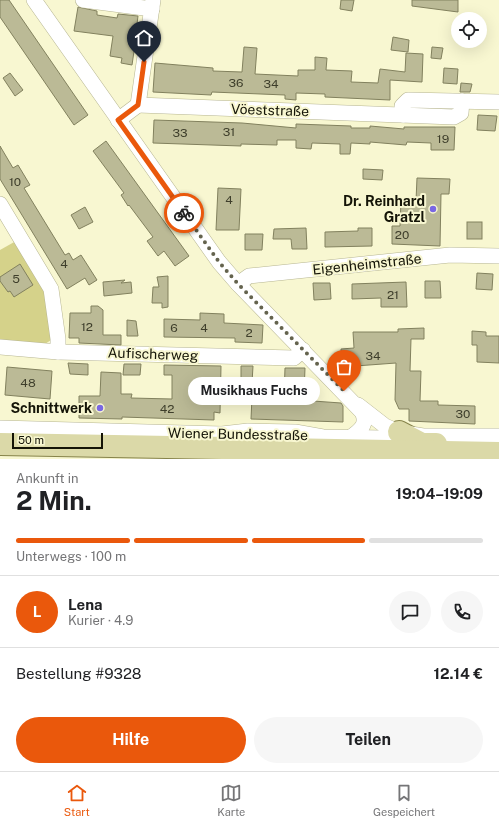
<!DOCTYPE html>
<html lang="de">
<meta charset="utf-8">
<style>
body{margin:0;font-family:"Public Sans",sans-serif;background:#f6f6f6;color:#202124;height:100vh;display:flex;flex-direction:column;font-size:15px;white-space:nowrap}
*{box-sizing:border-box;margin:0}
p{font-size:13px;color:#757577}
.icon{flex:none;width:22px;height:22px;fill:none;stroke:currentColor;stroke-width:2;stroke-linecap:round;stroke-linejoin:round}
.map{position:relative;height:459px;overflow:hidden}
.details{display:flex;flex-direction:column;background:#fff;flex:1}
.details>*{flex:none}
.controls{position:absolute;left:451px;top:12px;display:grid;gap:8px}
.controls a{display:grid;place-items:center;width:36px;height:36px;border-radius:50%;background:#fff;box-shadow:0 4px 16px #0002;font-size:20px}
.scale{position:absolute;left:12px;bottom:10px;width:91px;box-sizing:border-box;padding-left:4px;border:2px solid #141407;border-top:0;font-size:11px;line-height:14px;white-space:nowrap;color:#141407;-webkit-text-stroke:3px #f8f7d1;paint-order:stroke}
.pin{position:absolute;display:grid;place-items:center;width:34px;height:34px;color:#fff;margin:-41px -17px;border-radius:50% 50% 50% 0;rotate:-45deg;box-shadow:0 0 4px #0007}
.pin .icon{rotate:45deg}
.courier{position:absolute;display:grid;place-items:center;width:40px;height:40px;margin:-20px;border:3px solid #ea580c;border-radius:50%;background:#fff;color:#222;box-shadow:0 1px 5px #0007}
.bubble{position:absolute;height:28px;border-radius:14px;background:#fff;box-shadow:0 4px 16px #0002;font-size:13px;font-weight:700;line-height:28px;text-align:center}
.head em{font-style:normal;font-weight:700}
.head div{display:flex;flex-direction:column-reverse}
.head{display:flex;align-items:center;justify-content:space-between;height:68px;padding:0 16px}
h1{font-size:26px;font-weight:700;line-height:30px}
.bar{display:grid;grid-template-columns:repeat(4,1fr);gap:6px 4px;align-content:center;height:48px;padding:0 16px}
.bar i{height:5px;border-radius:3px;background:#e0e0e0}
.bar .selected{background:#ea580c}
.bar p{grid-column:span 4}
.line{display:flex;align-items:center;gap:10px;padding:0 16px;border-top:1px solid #e0e0e0}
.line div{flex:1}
.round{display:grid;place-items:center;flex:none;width:42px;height:42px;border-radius:21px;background:#f6f6f6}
.button{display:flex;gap:8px;margin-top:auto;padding:8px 16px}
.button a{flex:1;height:46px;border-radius:24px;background:#ea580c;color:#fff;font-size:16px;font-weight:700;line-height:46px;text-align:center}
.button a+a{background:#f6f6f6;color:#202124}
.menu{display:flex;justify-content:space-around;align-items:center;height:56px;border-top:1px solid #e0e0e0;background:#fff;font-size:11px;color:#757577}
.menu a{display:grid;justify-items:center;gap:2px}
.menu .selected{color:#ea580c}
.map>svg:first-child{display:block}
.green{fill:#d5d28a}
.building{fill:#bbba96;stroke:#82815e}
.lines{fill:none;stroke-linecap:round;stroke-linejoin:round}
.minor-casing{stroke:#b7b692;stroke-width:16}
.primary-casing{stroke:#86834a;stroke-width:24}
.minor{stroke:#fff;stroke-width:15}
.primary{stroke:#dbd9a8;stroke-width:22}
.done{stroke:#64634e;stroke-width:4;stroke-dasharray:0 7.2}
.route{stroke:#ea580c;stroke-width:5}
.poi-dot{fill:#7967e3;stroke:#f8f7d1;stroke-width:1.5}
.labels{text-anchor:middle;stroke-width:4;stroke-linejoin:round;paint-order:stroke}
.number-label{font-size:12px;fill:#3e3e2b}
.street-label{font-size:14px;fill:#141407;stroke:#f8f7d1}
.poi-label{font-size:14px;font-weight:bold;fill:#141407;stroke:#f8f7d1;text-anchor:end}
</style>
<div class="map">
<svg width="499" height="459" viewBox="0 0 499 459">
<rect width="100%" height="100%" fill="#f8f7d1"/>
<!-- green -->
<path class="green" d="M16,241l27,45 8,54 -6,4 -45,-3v-91z"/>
<!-- building -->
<g class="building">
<path d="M0,0h9l79,115 -14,10 -74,-108z"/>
<path d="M341,0h13l-2,11 -12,-2z"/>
<path d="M412,0h46v12l-46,-6z"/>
<path d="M78,7l19,4v4l20,3 1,-4 20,2 -1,8h1l-6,41 -11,-2 1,-5 -12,-2 3,-20 -39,-5z"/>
<path d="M393,37l16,3 -1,12 -17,-2z"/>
<path d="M244,47l13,1 -2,26 43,2v-6h17v-13l12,1 -1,12 26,1 -1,11 27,1 2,-14 25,3 1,-19 17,1 -1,28 -32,-2v20l-65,-3v-3l-29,-1v7l-11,-1v-4l-73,-3 -1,3 -58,-3 2,-29 58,5v3l29,1z"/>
<path d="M432,47l11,1 -2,11 -10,-1z"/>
<path d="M444,68l14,1 -1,15 -14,-1z"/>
<path d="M10,73l13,17 -8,6 -12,-18z"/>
<path d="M461,83l11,1 -2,8h-10z"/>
<path d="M478,115l19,1 -2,15 -18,-1z"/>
<path d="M154,120l88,3 54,5v-4l55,2v2h19v-2l34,3v-2h51l-1,23h-23v-7l-24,-1 -1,3 -36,-3v2l-19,-1 -1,11h-10v-10l-28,-1 -1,6 -15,-1v-8h-19v5l-36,-1v2l-88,-3z"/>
<path d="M106,141l83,115 -14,10 -11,-15 -6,5 -11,-15 6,-4 -24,-32 -1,1 -7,-11 3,-2 -31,-42z"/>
<path d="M0,146l13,22 5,-3 12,20 -6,3 41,67 4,-2 4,7 8,-5 16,25 -8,5 -4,-7 -18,11 -67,-110z"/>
<path d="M363,169l20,1 -1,10 -19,-1z"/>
<path d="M417,178l33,1 -1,15h-8l-1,52 -48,-2v-18h8l1,-26 15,1z"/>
<path d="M218,188l23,1 -2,41h-23z"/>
<path d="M85,207l8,15 -14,7 -8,-14z"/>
<rect x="467" y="222" width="15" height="17"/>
<path d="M306,228l1,21h-15l-1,-10h-18l1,-10z"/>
<path d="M358,228h14v18l-47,1v-15l33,-1z"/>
<path d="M245,234h18l-1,16h-17z"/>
<path d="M20,264l13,21 -19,12 -4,-6 -2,1 -8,-11v-4z"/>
<path d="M477,273l16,1 -1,16 -16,-1z"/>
<path d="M168,276v31l-6,1v-5h-10l1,-16h6l-2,-10z"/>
<path d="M125,280l-4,3 10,-1 1,11 -28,3 -1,-14z"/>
<path d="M425,281h15l1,17h-16z"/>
<path d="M406,282l1,25h-26v-9l-29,1v-15z"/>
<path d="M313,283h17l1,16 -17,1z"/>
<path d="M91,306h7l5,4v25h18v10l-42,-2v-5h-10l1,-25h21z"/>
<path d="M200,313l24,1v9l39,2 -1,18 -27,-1v-4l-71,-1v-18l36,1z"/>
<path d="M127,320l9,1 2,15h-11z"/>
<path d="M424,328v11h-13l-1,32h11l-1,30h18v4l37,1v18l-66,-3v-12h-10l-4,-9 1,-37 -54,4 -1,-18 13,-1 -1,-16h45v-3z"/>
<path d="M472,331l14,1v4h13v27l-22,-1v-17h-5z"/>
<path d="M68,363l20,1v11l-18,-1z"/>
<path d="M124,364h17l-1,11h-17z"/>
<path d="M164,365l57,1 -1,47 -6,-1v8l-92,-3v2l-43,-1v-22h21l1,-24 20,1v21h11l-1,4 41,1v-24h-8z"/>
<path d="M241,366h12l-1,17h-11z"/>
<path d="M7,367l45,4 -2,28 -45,-4z"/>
<path d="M285,368h20l-1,26h9v7l28,2 2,3v16l-92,-3 1,-22h32z"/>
</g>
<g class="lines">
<!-- minor casing -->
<g class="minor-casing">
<g id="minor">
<path d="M34,0l185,262 19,22 124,128c6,12 -1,18 -11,25"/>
<path d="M83,0l69,9"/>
<path d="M138,105l316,12 7,-4 1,-12"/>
<path d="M403,115l-1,-9 6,-6 91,2"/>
<path d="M118,120l20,-15 15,-105"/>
<path d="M0,204l51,85 7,50v13"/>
<path d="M238,284l11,-8 201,-21 49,1"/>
<path d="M0,347l58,5 236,6 9,-8"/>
<path d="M358,405l27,21 14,6"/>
<path d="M0,428l222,6 26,-3 47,1 28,5 59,1 17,-6 24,4h76"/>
</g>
</g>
<!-- primary casing -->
<g class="primary-casing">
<g id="primary">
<path d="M399,432l23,12h14"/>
<path d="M0,444l499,9"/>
</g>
</g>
<!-- minor -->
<use href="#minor" class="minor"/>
<!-- primary -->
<use href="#primary" class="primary"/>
</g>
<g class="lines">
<!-- done -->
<path class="done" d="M184,213l35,49 19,22 106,107"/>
<!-- route -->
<path class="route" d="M144,62l-6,43 -20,15 66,93"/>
</g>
<!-- markers -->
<g class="poi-dot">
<circle cx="433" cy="209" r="4"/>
<circle cx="100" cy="408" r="4"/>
</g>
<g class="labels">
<!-- number labels -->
<g class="number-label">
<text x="236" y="87">36</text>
<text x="271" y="88">34</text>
<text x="229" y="136">31</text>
<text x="180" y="137">33</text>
<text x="443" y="143">19</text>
<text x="15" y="186">10</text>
<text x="229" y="204">4</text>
<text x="402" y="239">20</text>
<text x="64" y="268">4</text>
<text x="16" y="283">5</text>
<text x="393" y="299">21</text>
<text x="87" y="331">12</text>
<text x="174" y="332">6</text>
<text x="204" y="332">4</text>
<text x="249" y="337">2</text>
<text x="373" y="360">34</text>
<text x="28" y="387">48</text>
<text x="167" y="413">42</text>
<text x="463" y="418">30</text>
</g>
<!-- street labels -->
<g class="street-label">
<text transform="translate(270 110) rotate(2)" y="5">Vöeststraße</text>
<text transform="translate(367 264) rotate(-6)" y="5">Eigenheimstraße</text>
<text transform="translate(153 354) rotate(2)" y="5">Aufischerweg</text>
<text transform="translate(238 434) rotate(1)" y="5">Wiener Bundesstraße</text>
</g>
<!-- poi labels -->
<g class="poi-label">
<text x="425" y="206">Dr. Reinhard<tspan x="425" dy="16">Gratzl</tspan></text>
<text x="92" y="413">Schnittwerk</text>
</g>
</g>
</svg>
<div class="controls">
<a><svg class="icon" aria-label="locate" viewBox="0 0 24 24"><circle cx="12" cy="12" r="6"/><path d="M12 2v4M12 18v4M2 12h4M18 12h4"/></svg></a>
</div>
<div class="scale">50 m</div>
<div class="pin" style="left:344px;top:391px;background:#ea580c"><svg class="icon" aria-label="bag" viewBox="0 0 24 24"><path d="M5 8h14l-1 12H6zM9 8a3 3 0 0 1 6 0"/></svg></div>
<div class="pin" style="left:144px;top:62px;background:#1f2937"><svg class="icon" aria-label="home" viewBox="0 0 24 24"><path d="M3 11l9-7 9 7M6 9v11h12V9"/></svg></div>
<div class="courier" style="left:184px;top:213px"><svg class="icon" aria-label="bike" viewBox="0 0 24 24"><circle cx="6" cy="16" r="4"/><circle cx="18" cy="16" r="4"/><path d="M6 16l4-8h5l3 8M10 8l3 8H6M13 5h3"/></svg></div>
<div class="bubble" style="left:188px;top:377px;width:132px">Musikhaus Fuchs</div>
</div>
<section class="details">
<div class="head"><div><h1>2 Min.</h1><p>Ankunft in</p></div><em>19:04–19:09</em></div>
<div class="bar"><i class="selected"></i><i class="selected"></i><i class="selected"></i><i></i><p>Unterwegs · 100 m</p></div>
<div class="line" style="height:72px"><b class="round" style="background:#ea580c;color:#fff">L</b><div><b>Lena</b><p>Kurier · 4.9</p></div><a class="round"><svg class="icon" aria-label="chat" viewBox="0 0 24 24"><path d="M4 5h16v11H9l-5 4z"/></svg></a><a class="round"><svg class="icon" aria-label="phone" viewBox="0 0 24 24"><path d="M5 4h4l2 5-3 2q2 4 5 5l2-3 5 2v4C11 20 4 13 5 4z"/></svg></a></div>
<div class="line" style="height:52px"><div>Bestellung #9328</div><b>12.14 €</b></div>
<div class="button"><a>Hilfe</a><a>Teilen</a></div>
</section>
<nav class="menu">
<a class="selected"><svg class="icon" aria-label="home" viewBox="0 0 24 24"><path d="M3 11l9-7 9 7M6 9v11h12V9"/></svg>Start</a>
<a><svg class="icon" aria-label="map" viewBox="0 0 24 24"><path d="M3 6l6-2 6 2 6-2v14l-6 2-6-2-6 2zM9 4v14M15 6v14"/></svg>Karte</a>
<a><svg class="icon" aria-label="saved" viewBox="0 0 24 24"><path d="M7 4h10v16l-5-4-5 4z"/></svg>Gespeichert</a>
</nav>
